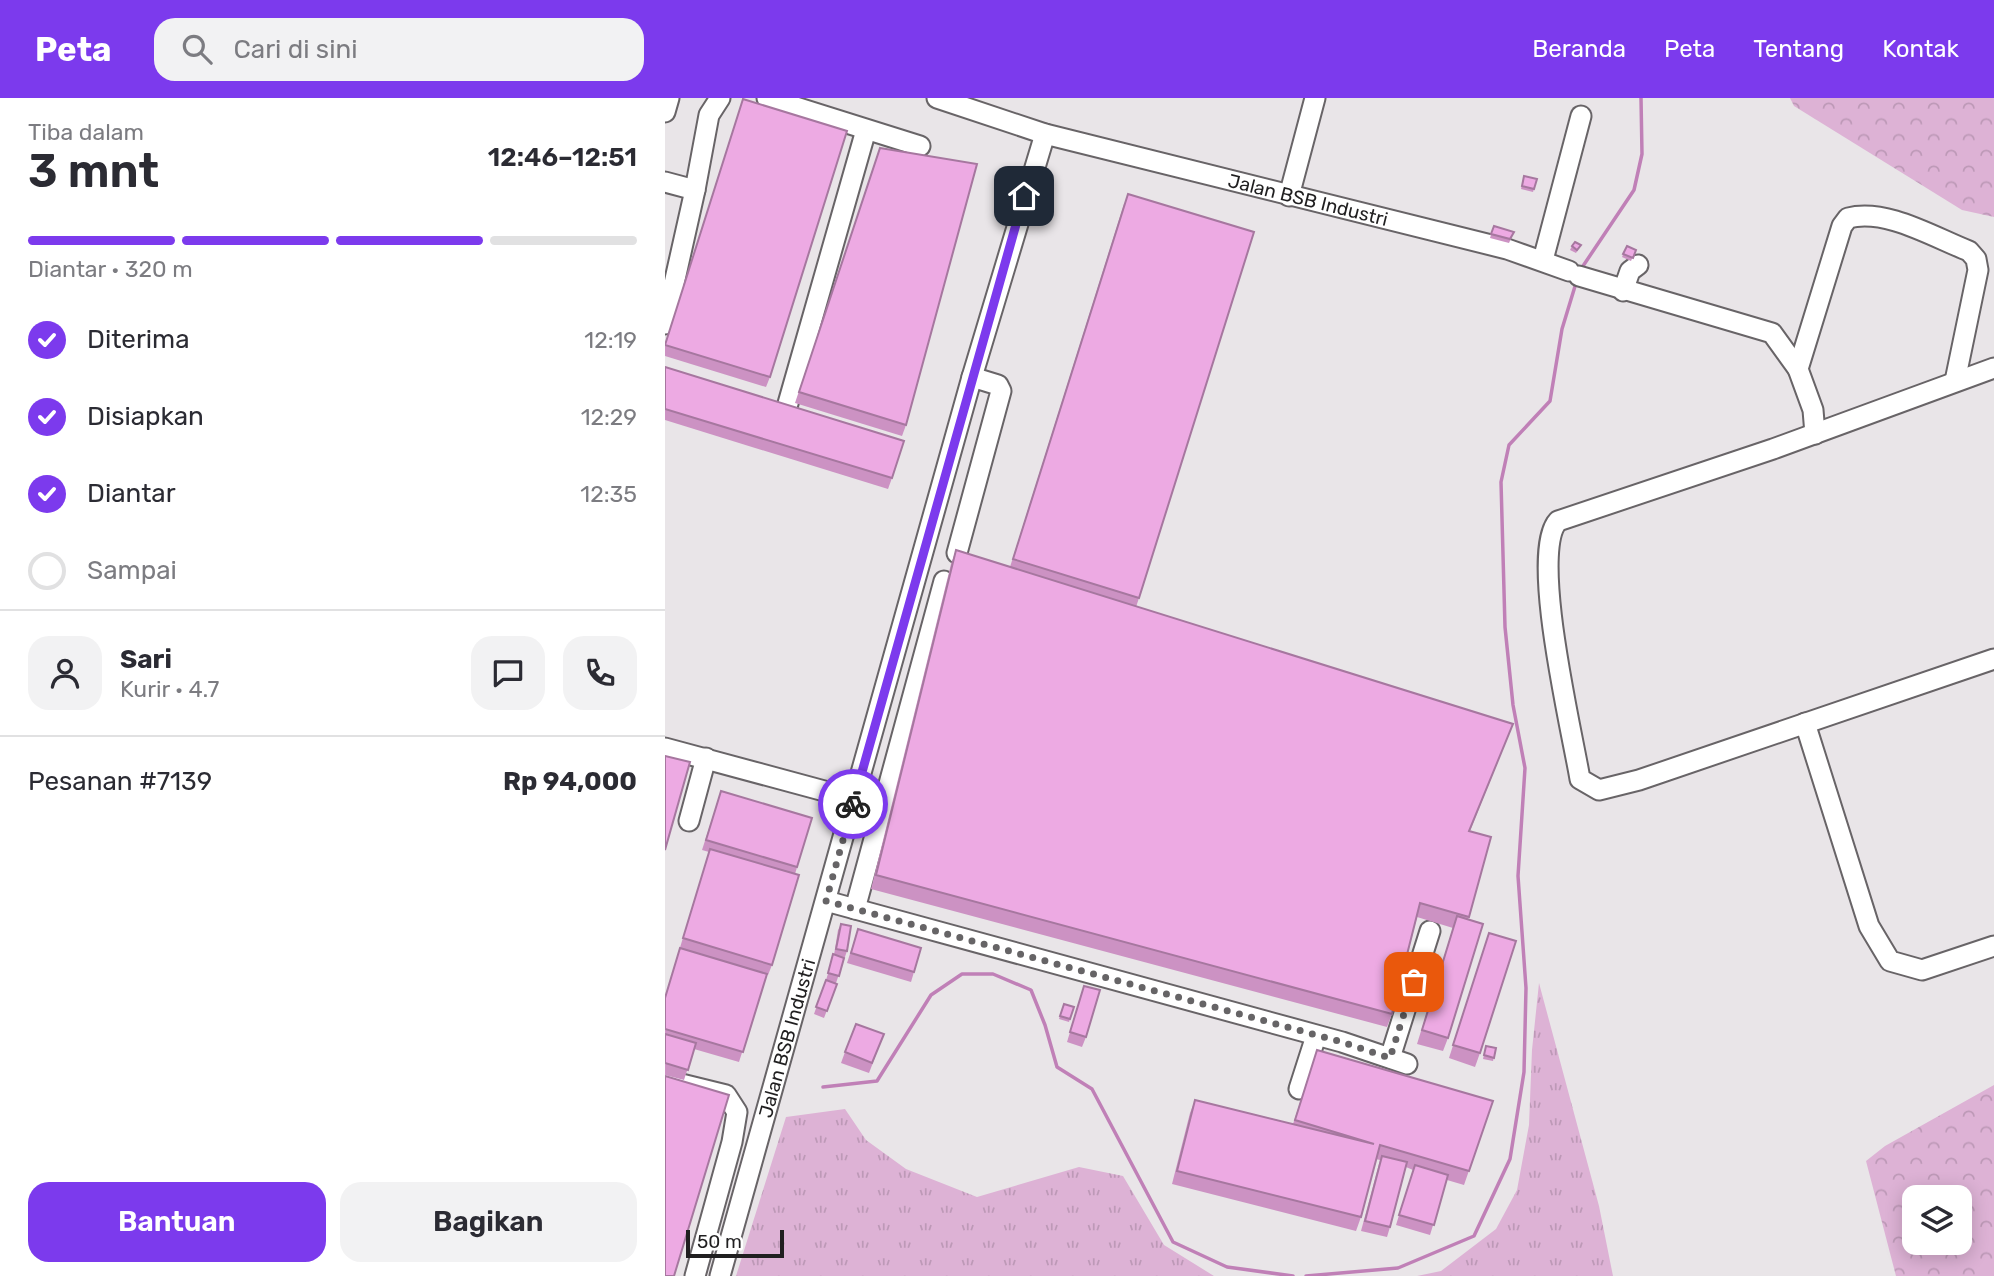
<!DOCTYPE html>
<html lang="id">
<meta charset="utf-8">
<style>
body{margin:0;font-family:Rubik,sans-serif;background:#f2f2f3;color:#2b2b33;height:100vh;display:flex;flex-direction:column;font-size:26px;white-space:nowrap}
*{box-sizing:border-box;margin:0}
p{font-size:23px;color:#7c7c81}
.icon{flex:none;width:38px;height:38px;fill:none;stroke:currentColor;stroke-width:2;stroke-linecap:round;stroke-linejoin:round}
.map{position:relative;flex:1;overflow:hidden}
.details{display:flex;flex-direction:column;background:#fff;width:665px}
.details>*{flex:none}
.fabs{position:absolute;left:1237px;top:1087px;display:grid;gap:14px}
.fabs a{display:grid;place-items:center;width:70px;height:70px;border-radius:14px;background:#fff;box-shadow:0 4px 18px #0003;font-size:35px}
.scale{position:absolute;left:21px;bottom:18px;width:98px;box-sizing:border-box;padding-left:7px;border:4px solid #201f20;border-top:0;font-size:19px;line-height:24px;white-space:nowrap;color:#201f20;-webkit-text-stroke:5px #fff;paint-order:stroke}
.pin{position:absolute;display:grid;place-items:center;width:60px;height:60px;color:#fff;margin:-30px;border-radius:14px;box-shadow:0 4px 10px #0006}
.courier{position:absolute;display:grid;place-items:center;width:70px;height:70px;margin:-35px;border:5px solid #7c3aed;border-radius:50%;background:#fff;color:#222;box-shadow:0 2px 9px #0007}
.overview em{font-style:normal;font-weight:600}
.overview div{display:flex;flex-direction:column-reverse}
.overview{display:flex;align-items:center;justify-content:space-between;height:119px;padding:0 28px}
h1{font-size:46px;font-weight:600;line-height:52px}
.bar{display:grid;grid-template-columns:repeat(4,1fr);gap:10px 7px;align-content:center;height:84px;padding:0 28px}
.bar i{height:9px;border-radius:5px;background:#e1e1e2}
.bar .on{background:#7c3aed}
.bar p{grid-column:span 4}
.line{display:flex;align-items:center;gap:18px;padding:0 28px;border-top:2px solid #e1e1e2}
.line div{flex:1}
.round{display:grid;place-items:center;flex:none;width:74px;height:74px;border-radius:21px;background:#f2f2f3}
ol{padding:0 28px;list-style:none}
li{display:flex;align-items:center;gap:21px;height:77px}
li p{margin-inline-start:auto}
li .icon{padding:7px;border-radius:50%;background:#7c3aed;color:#fff;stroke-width:4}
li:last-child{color:#7c7c81}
li i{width:38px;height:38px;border:4px solid #e1e1e2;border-radius:50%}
.button{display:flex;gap:14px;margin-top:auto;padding:14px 28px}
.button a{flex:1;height:80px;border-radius:21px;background:#7c3aed;color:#fff;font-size:28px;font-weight:600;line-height:80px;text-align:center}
.button a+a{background:#f2f2f3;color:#2b2b33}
header{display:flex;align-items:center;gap:42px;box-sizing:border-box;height:98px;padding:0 35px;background:#7c3aed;color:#fff}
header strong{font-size:33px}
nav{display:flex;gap:38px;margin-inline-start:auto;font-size:24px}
.search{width:490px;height:63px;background:#f2f2f3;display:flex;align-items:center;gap:18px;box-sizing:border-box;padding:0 24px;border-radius:21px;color:#7c7c81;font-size:26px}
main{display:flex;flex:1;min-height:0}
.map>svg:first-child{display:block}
.grass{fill:url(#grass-tufts)}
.forest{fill:url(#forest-crowns);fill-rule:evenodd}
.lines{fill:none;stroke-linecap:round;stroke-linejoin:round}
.stream{stroke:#c080b7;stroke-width:3.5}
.minor-casing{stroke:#686467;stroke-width:23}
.minor{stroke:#fff;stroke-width:19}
.wall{fill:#cc92c3}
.building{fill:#edaae3;stroke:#a6779f;stroke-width:2}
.done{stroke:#666466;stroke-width:7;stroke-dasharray:0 12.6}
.route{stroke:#7c3aed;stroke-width:9}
.labels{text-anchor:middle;stroke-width:7;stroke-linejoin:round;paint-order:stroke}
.street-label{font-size:19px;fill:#201f20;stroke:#fff}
</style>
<header>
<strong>Peta</strong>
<div class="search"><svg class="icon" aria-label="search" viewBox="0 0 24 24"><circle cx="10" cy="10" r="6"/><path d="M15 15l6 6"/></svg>Cari di sini</div>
<nav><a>Beranda</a><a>Peta</a><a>Tentang</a><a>Kontak</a></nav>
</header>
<main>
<section class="details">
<div class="overview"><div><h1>3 mnt</h1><p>Tiba dalam</p></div><em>12:46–12:51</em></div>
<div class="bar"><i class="on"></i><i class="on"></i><i class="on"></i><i></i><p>Diantar · 320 m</p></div>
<ol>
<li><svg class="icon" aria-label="check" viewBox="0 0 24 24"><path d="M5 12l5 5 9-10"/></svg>Diterima<p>12:19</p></li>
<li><svg class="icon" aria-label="check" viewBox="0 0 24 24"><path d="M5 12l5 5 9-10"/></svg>Disiapkan<p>12:29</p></li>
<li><svg class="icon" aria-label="check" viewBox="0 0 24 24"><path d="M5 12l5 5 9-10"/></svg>Diantar<p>12:35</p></li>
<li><i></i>Sampai</li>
</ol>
<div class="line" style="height:126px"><a class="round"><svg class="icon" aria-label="person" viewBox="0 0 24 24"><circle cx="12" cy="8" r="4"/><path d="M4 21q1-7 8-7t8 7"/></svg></a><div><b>Sari</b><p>Kurir · 4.7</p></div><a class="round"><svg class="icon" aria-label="chat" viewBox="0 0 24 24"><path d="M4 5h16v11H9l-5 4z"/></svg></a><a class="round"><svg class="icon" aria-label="phone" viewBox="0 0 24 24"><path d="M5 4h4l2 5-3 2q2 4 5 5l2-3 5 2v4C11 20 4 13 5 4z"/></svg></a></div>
<div class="line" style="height:91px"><div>Pesanan #7139</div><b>Rp 94,000</b></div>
<div class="button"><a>Bantuan</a><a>Bagikan</a></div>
</section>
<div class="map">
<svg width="1329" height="1178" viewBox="0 0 1329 1178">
<defs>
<pattern id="grass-tufts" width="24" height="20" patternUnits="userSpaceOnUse" patternTransform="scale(1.75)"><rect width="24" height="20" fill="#ddb2d5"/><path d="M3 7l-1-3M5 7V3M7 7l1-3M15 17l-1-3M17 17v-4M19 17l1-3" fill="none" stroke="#bd99b7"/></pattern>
<pattern id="forest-crowns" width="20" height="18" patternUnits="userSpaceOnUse" patternTransform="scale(1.75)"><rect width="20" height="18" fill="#ddb2d5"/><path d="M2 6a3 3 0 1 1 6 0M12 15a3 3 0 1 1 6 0" fill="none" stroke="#bd99b7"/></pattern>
</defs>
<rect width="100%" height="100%" fill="#e9e5e8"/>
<!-- grass -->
<g class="grass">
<path d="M874,885l60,223 14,70h-196l24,-5 55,-42 21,-39 12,-65 3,-75z"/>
<path d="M180,1011l21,31 40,29 71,28 102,-30 44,9 41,69 50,31h-478l50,-159z"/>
</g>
<!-- forest -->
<g class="forest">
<path d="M1125,0h204v119l-32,-7 -168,-104z"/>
<path d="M1329,987v191h-98l-30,-115 19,-15zM1295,1099v45h-45v-45z"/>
</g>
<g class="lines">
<!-- stream -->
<g class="stream">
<path d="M916,171l53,-79 8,-36 -1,-56"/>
<path d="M158,989l54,-6 54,-86 31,-21h31l38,16 14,35 12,42 35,22 81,153 54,25 66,9"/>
<path d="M641,1178l92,-8 76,-32 36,-77 14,-87 2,-84 -8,-112 7,-108 -12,-63 -8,-78 -4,-145 8,-37 41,-44 12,-72 14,-46"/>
</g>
<!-- minor casing -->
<g class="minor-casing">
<g id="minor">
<path d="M102,0l153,48"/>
<path id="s1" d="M272,0l108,36 462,115 62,22"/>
<path d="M0,14l4,-14"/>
<path d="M0,84l30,8 -30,134"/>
<path d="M30,92l14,-75 11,-17"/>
<path d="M624,98l26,-98"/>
<path d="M878,162l38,-144"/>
<path d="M914,178l193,57 26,36 15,41 2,24"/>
<path d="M958,193l7,-20 8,-6"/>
<path d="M1329,270l-221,81 -215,72c-29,31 14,210 22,258l19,11 40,-10 355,-121"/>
<path d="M1133,271l44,-143 6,-8c38,-10 85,19 121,33l7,8 2,11 -23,111"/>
<path d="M122,309l79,-277"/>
<path d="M292,455l44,-162 -3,-6 -26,-8"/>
<path d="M1140,625l64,203 21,35 32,9 72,-24"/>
<path d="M0,650l189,51"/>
<path d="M24,723l17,-63"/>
<path d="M161,803l516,141 65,22"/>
<path d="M190,811l89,-328"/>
<path d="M725,960l40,-127"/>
<path d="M0,982l61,15 11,17 -5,30 -37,134"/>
<path d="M634,991l17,-53"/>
<path id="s2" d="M55,1178l252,-899 73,-243"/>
</g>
</g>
<!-- minor -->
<use href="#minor" class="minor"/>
</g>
<!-- wall -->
<g class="wall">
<path d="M215,50l26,277 -4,11 -107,-33z"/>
<path d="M859,78l13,3 -4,13 -12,-3z"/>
<path d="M459,106l15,394 -3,9 377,117 -43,107 21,6 -23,83 -20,118 -5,13 -26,-7 36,-116 -36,-11 -25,97 -5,13 -516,-138 80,-325 5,-14 54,17z"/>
<path d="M829,128l20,6 -5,11 -19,-5z"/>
<path d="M907,148l7,2 -3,5 -6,-3z"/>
<path d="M962,148l9,4 -5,11 -9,-4z"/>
<path d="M0,247l105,32 -4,10 -101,-31z"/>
<path d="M0,269l227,111 -4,11 -223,-69z"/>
<path d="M56,693l91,27 -17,56 -23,91 -4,10h-1l-28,87 -45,-13 -10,31 -19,-5v-78l44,-145 -7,-2z"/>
<path d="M176,826l6,27 -11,32 1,1 -13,34 -10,-4 12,-34 8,-25 4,-25z"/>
<path d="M193,831l56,43 -3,10 -64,-19z"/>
<path d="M824,835l-9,120 -5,14 -26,-9z"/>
<path d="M419,888l2,51 -4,10 -15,-5z"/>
<path d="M399,906l10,3 -5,15 -10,-3z"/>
<path d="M219,936l-15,39 -28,-10 4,-11z"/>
<path d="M821,948l10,2 -3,13 -10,-2z"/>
<path d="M652,952l176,51 -29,84 -17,-5 -17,55 -34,-10 17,-55 -7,-3 -16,60 -3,10 -26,-6 19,-71 -4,-1 -15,58 -5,14 -184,-47 18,-71 5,-13 98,24z"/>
</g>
<!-- building -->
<g class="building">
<path d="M78,1l104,32 -77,246 -105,-32z"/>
<path d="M215,50l97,16 -71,261 -107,-33z"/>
<path d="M859,78l13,3 -3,10 -12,-3z"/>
<path d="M463,96l126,38 -115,366 -126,-39z"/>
<path d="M829,128l20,6 -4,7 -19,-5z"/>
<path d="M910,144l6,3 -4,5 -5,-4z"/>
<path d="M962,148l9,4 -3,8 -10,-4z"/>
<path d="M0,269l239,74 -12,37 -227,-69z"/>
<path d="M291,452l557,174 -44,107 22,6 -22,80 -49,-14 -28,111 -516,-139z"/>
<path d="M0,658l25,6 -25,88z"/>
<path d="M56,693l91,27 -15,49 -91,-27z"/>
<path d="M45,751l89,26 -27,90 -89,-27z"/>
<path d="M792,818l26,8 -35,114 -26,-8z"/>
<path d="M176,826l10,2 -4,25 -11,-2z"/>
<path d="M193,831l63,19 -7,24 -63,-19z"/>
<path d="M824,835l27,8 -36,112 -27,-8z"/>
<path d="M15,850l87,26 -24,78 -78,-23v-31z"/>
<path d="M168,856l11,4 -5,18 -11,-3z"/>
<path d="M161,882l11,4 -10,27 -11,-4z"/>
<path d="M419,888l16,4 -14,47 -16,-5z"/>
<path d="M399,906l10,3 -4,12 -10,-3z"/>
<path d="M191,926l28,10 -12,29 -27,-11z"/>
<path d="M0,936l31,9 -8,27 -23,-7z"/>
<path d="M821,948l10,2 -2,10 -10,-3z"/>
<path d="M652,952l176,51 -24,70 -89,-26 -19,72 -184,-46 18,-71 179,44 -79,-24z"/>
<path d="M0,978l64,19 -55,181h-9z"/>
<path d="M717,1058l25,6 -17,65 -25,-6z"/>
<path d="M750,1067l33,10 -14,50 -35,-10z"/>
</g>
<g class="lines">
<!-- done -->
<path class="done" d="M188,706l-27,97 516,141 48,16 24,-76"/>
<!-- route -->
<path class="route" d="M188,706l171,-608"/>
</g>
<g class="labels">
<!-- street labels -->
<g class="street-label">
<text dy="7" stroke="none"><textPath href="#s1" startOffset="385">Jalan BSB Industri</textPath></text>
<text dy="7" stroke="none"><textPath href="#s2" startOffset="247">Jalan BSB Industri</textPath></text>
</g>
</g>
</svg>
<div class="fabs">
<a><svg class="icon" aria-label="layers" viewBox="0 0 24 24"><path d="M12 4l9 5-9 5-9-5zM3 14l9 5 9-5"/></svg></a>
</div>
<div class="scale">50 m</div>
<div class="pin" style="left:749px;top:884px;background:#ea580c"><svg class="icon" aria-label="bag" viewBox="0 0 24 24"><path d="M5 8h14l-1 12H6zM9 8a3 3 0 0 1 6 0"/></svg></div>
<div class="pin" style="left:359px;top:98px;background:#1f2937"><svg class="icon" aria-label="home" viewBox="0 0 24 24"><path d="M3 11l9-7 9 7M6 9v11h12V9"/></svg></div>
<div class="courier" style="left:188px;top:706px"><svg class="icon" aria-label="bike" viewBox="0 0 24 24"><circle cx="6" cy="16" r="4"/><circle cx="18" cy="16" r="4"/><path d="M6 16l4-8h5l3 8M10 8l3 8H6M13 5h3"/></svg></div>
</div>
</main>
